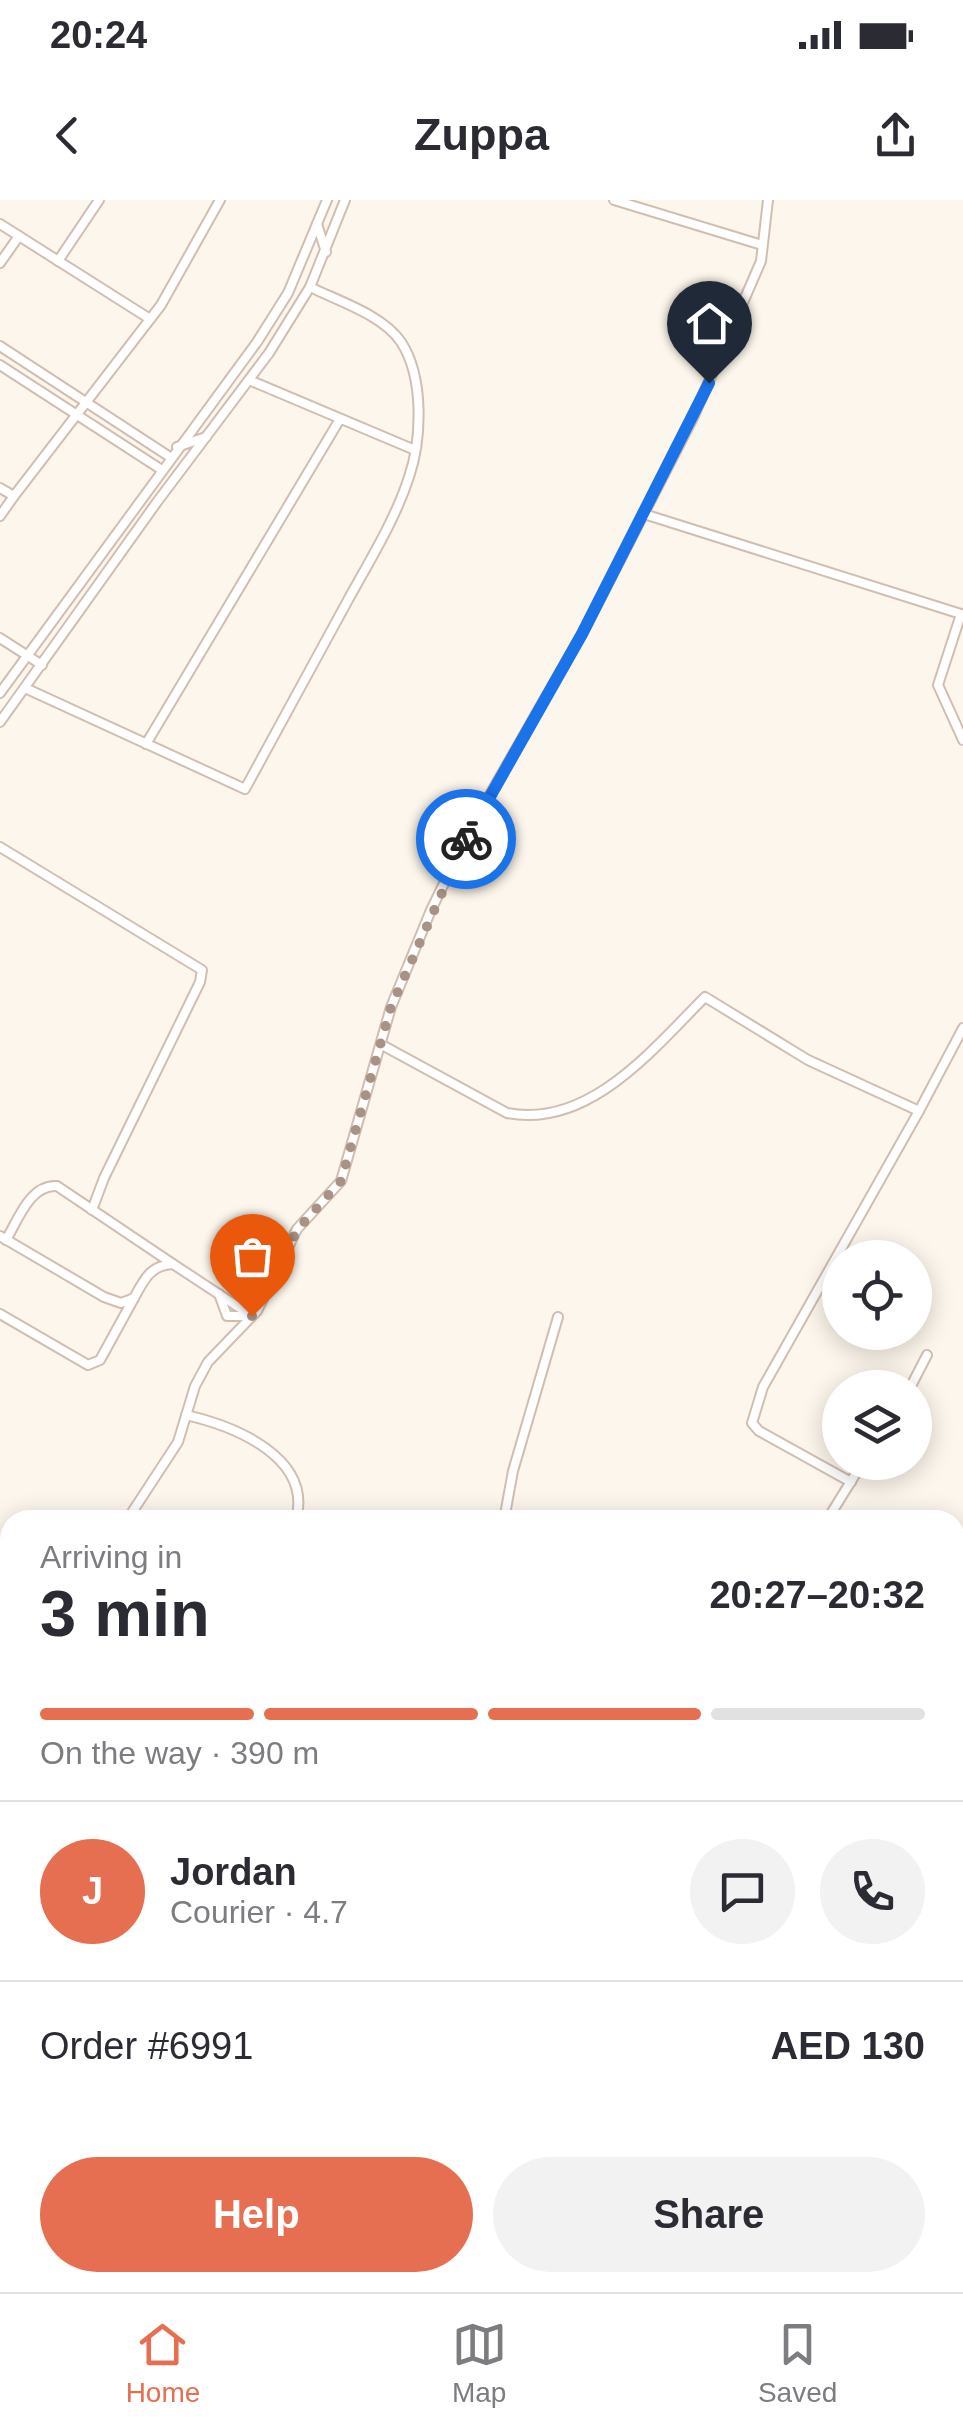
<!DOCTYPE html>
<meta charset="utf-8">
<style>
body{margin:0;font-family:Helvetica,sans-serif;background:#f2f2f3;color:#2b2b33;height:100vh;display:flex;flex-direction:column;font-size:38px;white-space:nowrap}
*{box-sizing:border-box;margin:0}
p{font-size:32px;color:#7c7c81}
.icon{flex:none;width:55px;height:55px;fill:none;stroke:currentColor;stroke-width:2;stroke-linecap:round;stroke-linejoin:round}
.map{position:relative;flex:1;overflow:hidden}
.panel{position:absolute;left:0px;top:1310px;width:965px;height:782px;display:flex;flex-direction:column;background:#fff;border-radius:30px 30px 0 0;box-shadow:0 5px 25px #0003}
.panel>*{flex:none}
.tools{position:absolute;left:822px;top:1040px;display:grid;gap:20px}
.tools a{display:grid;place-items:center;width:110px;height:110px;border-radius:50%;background:#fff;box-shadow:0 5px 25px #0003;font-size:50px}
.pin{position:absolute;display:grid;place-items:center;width:85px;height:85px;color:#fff;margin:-102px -42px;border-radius:50% 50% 50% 0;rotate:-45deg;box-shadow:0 0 10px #0007}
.pin .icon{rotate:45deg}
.courier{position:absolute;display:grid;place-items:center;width:100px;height:100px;margin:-50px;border:8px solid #1a73e8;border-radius:50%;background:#fff;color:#222;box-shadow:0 2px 12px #0007}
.headline em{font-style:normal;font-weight:800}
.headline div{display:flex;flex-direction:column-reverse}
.headline{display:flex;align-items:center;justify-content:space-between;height:170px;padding:0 40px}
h1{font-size:65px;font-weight:800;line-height:75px}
.bar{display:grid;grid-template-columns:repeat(4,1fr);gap:15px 10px;align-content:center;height:120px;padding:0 40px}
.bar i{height:12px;border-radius:8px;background:#e1e1e2}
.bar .current{background:#e76f51}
.bar p{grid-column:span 4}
.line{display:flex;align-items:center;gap:25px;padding:0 40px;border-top:2px solid #e1e1e2}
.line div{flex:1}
.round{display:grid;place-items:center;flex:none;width:105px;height:105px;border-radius:52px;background:#f2f2f3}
.primary-button{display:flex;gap:20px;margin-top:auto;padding:20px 40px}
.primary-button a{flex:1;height:115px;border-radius:60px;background:#e76f51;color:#fff;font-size:40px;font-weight:800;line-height:115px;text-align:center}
.primary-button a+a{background:#f2f2f3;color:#2b2b33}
.status{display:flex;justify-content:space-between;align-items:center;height:70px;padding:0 50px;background:#fff;direction:ltr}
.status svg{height:28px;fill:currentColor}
header{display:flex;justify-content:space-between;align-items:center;height:130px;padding:0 40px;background:#fff;font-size:45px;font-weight:800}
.tabs{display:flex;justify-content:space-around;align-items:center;height:140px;border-top:2px solid #e1e1e2;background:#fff;font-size:28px;color:#7c7c81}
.tabs a{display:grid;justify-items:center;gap:5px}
.tabs .current{color:#e76f51}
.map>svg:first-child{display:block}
.education{fill:#f3e8fa}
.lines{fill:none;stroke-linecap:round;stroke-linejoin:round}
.minor-casing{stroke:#d1beb0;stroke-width:12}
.primary-casing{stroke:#dad1cd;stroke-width:16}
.minor{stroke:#fff;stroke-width:8}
.primary{stroke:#fbd9a5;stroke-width:11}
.done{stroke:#a89285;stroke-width:10;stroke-dasharray:0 18}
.route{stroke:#1a73e8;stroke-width:12}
</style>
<div class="status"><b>20:24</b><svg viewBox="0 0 49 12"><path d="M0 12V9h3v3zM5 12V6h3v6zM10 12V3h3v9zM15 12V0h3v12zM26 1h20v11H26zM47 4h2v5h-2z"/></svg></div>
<header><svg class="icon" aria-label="back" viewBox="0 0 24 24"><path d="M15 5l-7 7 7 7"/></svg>Zuppa<svg class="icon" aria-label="share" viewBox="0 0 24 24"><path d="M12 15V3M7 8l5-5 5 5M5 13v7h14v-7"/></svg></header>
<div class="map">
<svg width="963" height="2092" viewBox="0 0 963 2092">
<rect width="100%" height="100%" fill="#fdf6ec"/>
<!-- education -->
<path class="education" d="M0,1541l10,4 -1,69 -9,-4z"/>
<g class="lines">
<!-- minor casing -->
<g class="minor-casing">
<g id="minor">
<path d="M614,0l148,45"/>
<path d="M0,24l150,95"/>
<path d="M317,24l9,28"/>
<path d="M58,61l41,-61"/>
<path d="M0,63l19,-27"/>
<path d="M0,146l170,111"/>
<path d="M0,165l162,105"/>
<path d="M249,180l166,70"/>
<path d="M177,247l29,-10"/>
<path d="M0,288l14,8 -14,20"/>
<path d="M14,296l147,-191 59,-105"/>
<path d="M644,314l317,100 -23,71 25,55"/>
<path d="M0,438l42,27"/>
<path d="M25,488l220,101c34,-63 69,-126 103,-189 22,-40 47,-80 61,-123 13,-38 15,-100 -8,-135 -18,-27 -63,-41 -91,-55"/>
<path d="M0,493l257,-351 31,-49 39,-93"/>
<path d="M0,522l157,-220 112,-149 41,-66 35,-87"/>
<path d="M146,544l194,-325"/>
<path d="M0,647l202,123 -2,12 -96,196 -12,32"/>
<path d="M382,845l125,68c82,16 146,-64 198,-116l103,63 111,51 44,-83"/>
<path d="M0,1036l104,61 17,6 13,-5c10,-18 16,-33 39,-34l79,52"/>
<path d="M6,1040c12,-20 24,-56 51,-54l116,78"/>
<path d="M219,1094l8,22h25"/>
<path d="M0,1114l88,51 12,-5 34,-62"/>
<path d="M910,1188l17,-33"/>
<path d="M186,1215c48,11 127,42 110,105"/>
<path d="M851,1282l-92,-51 -7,-8 11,-36 156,-276"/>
<path d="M127,1320l51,-78 17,-56 13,-24 49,-51 40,-82 44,-48 50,-174 40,-97 42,-86 109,-190 111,-216 68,-157 7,-61"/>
<path d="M504,1320l9,-49 45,-154"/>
<path d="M827,1320l36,-58"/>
<path d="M0,1617l10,4"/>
<path d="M10,1626l-10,31 10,5"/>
<path d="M955,1739l8,-8"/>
<path d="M955,1747l8,-4"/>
<path d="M955,1891l8,7"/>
<path d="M955,1908l8,6"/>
<path d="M5,1972l5,-16"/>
<path d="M0,2045l10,2"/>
<path d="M156,2082l27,10"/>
<path d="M567,2082l8,10"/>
<path d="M748,2082l17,10"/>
<path d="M81,2092l2,-10"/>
<path d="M409,2092l11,-10"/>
<path d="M709,2092l4,-10"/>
</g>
</g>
<!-- primary casing -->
<g class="primary-casing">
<g id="primary">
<path d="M0,1404l10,-3"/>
<path d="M0,1434l10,5"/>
<path d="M0,1462l10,-12"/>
</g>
</g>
<!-- minor -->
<use href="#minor" class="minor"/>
<!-- primary -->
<use href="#primary" class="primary"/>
</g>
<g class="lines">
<!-- done -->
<path class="done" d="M252,1116l46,-87 43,-48 50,-174 75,-168"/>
<!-- route -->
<path class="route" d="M466,639l116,-205 127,-251"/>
</g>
</svg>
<div class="tools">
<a><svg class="icon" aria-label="locate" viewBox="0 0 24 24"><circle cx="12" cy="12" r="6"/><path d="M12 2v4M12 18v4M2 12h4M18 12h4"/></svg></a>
<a><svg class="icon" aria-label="layers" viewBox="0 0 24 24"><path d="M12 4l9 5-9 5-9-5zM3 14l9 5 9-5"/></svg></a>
</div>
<div class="pin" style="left:252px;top:1116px;background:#ea580c"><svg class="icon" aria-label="bag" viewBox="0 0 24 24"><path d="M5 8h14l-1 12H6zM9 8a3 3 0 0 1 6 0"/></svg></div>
<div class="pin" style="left:709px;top:183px;background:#1f2937"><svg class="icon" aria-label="home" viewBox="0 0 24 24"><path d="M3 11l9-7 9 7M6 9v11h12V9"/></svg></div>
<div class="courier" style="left:466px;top:639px"><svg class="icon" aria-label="bike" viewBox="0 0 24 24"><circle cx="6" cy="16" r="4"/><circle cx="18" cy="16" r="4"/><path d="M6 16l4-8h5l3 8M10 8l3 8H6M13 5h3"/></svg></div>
<section class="panel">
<div class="headline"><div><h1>3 min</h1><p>Arriving in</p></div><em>20:27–20:32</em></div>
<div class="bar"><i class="current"></i><i class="current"></i><i class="current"></i><i></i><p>On the way · 390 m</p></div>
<div class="line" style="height:180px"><b class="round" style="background:#e76f51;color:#fff">J</b><div><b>Jordan</b><p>Courier · 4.7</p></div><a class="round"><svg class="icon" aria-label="chat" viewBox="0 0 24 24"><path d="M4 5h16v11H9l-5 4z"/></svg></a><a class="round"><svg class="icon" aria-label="phone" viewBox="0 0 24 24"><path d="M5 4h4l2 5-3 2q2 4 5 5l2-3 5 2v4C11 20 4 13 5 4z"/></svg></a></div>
<div class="line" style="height:130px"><div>Order #6991</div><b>AED 130</b></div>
<div class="primary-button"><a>Help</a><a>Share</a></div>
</section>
</div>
<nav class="tabs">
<a class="current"><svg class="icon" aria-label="home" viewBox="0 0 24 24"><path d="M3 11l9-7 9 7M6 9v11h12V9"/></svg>Home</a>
<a><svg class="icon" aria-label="map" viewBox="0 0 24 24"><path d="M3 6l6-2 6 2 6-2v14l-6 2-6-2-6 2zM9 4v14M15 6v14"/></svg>Map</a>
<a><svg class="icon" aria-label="saved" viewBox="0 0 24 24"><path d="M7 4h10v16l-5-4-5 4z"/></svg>Saved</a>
</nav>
